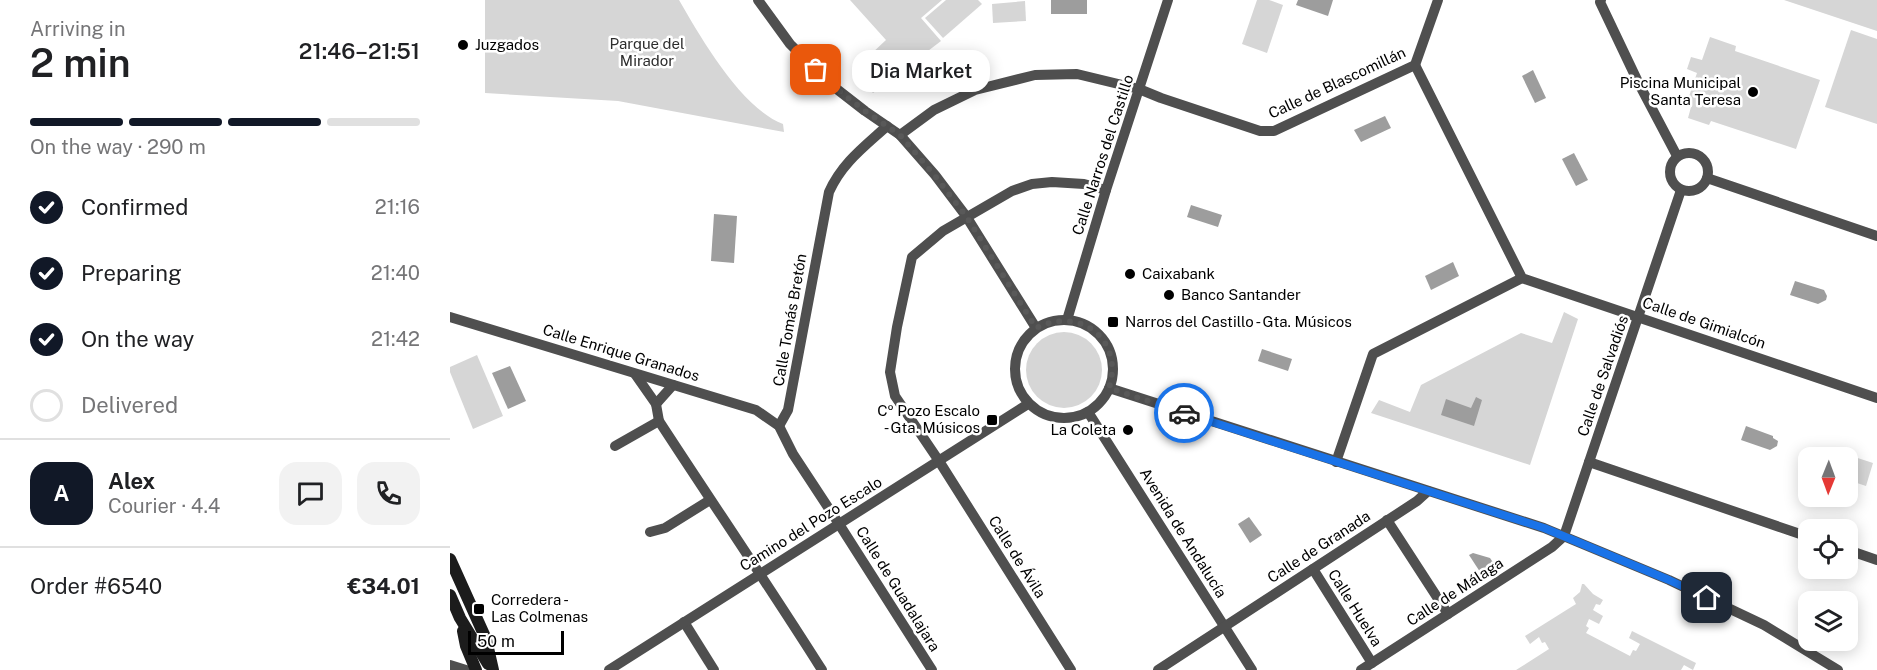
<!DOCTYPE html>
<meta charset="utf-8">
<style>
body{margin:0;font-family:"Public Sans",sans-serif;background:#f2f2f2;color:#202124;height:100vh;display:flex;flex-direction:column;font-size:22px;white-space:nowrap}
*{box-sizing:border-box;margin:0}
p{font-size:20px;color:#757577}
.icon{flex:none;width:33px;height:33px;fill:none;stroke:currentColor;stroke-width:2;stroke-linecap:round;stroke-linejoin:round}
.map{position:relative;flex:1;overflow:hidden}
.drawer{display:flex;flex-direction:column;background:#fff;width:450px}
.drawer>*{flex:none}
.needle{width:39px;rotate:181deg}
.tools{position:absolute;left:1348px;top:447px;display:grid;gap:12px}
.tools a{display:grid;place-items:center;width:60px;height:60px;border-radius:12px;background:#fff;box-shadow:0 3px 15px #0003;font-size:30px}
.scale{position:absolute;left:18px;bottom:15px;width:96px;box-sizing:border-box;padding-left:6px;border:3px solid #000;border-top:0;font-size:16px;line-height:21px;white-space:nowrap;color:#000;-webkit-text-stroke:4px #fff;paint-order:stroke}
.pin{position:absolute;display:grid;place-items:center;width:51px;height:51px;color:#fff;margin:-26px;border-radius:12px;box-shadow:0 3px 9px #0006}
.courier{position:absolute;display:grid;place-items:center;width:60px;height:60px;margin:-30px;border:4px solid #1a73e8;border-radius:50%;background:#fff;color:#222;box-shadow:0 2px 8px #0007}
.bubble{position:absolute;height:42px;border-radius:18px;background:#fff;box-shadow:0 3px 15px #0003;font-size:20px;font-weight:600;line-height:42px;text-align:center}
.summary em{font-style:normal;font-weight:600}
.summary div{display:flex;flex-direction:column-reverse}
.summary{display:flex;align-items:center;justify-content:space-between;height:102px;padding:0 30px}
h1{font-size:39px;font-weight:600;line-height:45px}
.bar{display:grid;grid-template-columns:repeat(4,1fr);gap:9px 6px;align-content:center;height:72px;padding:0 30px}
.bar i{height:8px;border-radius:4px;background:#e0e0e0}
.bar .on{background:#111827}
.bar p{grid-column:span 4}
.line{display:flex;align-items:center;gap:15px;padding:0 30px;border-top:2px solid #e0e0e0}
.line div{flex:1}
.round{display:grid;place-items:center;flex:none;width:63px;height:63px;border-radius:18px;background:#f2f2f2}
ol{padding:0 30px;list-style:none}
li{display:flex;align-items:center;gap:18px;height:66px}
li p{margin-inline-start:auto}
li .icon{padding:6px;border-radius:50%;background:#111827;color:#fff;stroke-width:4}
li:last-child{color:#757577}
li i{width:33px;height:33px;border:3px solid #e0e0e0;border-radius:50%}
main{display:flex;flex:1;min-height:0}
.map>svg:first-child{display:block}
.green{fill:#d6d6d6}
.water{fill:#9d9d9d}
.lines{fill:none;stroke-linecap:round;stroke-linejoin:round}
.minor{stroke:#4f4f4f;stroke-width:10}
.secondary{stroke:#1c1c1c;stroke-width:12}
.done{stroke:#595959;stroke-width:6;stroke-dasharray:0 10.8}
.route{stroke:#1a73e8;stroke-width:8}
.poi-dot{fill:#000;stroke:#fff;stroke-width:2}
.labels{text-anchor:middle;stroke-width:5;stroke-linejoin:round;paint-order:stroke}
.park-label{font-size:15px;fill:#2d2d2d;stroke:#fff}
.poi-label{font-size:15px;fill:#000;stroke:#fff;text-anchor:start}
.street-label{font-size:15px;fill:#000;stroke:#fff}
</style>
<main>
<section class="drawer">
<div class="summary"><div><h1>2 min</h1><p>Arriving in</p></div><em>21:46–21:51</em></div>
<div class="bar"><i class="on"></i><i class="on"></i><i class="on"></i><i></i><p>On the way · 290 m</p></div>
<ol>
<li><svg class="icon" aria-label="check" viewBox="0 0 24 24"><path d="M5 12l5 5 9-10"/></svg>Confirmed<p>21:16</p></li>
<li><svg class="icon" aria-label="check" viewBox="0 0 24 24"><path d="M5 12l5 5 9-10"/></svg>Preparing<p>21:40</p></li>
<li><svg class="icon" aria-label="check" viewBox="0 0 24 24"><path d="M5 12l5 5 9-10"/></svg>On the way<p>21:42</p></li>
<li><i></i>Delivered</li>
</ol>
<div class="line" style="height:108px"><b class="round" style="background:#111827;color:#fff">A</b><div><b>Alex</b><p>Courier · 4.4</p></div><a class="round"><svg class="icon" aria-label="chat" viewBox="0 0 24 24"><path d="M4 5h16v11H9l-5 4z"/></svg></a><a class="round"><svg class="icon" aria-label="phone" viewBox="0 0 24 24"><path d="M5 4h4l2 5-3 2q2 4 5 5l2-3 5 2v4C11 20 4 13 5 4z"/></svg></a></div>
<div class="line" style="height:78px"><div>Order #6540</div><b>€34.01</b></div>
</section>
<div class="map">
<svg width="1427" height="670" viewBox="0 0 1427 670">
<rect width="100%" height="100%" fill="#fff"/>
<!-- green -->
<g class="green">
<path d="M35,0h194c22,38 62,108 104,124l1,8 -166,-31 -133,-8z"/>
<path d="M400,0h92l-21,18 20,23 -68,52 -20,-22 33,-31z"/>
<path d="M496,0h32l4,4 -39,34 -18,-20z"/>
<path d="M807,0h12l14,5 -16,48 -25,-9z"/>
<path d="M1334,0h93v31z"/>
<path d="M575,1l1,20 -33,2 -1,-19z"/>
<path d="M1401,30l26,9v85l-52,-17z"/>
<path d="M1260,37l26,9 -1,5 85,29 -24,69 -85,-28 -2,4 -21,-7 3,-11 -5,-2 11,-32 -10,-4 4,-12 11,3z"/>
<path d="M1114,312l14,7 -48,146 -159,-52 8,-13 31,12 11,-27 100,-52 31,10z"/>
<circle cx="614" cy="370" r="38"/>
<path d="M27,355l26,61 -30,13 -23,-57v-5z"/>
<path d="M1380,449l43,14 -7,23 -18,-6v-22l-21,-1z"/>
<path d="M1132,584h2l9,10 10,6 -3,5 -4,-1 -3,6 10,6 -4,8 -10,-5 -3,7 3,2 -3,5 44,23 3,-6 3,1 4,-7 -11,-6 3,-7 64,32 -3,7 -9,-5 -3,5h-165l33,-21 -4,-7 -3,1 -3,-6 -9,7 -5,-8 51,-32 -3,-6 7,-6z"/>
</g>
<!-- water -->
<g class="water">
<rect x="601" y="0" width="36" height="14"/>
<path d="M848,0h35l-5,16 -32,-11z"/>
<path d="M1083,70l13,28 -11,5 -13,-27z"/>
<path d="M935,116l6,12 -30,14 -7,-12z"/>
<path d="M1124,153l14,27 -12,6 -14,-27z"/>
<path d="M741,205l31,10 -4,12 -31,-10z"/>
<path d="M264,214l23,2 -3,47 -23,-2z"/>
<path d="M1003,262l6,14 -28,14 -6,-14z"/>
<path d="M1345,281l29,9 3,6 -1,4 -8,4 -28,-9z"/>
<path d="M812,349l30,10 -4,12 -30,-10z"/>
<path d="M60,366l16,35 -18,8 -16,-36z"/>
<path d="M1026,397l6,3 -8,26 -33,-11 5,-16 25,9z"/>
<path d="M1296,426l27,10v2l5,3 -1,5 -7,4 -29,-10z"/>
<path d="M799,517l13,18 -12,8 -12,-19z"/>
<path d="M1023,553l17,5 7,10 -13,10 -15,-23z"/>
</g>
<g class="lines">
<!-- minor -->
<g class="minor">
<path d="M308,0l32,44 39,39 36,28 35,24 35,40 31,41 70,112"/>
<path d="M1151,0l-1,2 39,82 38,72"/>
<path d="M965,65l107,213 355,120"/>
<path d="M450,135l34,-25 41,-20 60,-15 42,-1 62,15 22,9 99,33h14l141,-66 23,-65"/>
<circle cx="1239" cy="172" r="19"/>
<path d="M1257,178l170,58"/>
<path d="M0,317l306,93 23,16 14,28 46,70 93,146"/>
<circle cx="614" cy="369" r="49"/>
<path d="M617,320l39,-130 62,-190"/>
<path d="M185,374l21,30 3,17c54,83 110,165 163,249"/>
<path d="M659,388l435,140 125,52 95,45 74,45"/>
<path d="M206,404l17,-19"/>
<path d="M638,412l164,258"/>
<path d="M329,426l9,-16 41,-218c13,-29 35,-45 58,-66"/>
<path d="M165,446l44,-25"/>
<path d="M886,462l37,-108 149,-76"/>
<path d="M1139,462l220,75"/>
<path d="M937,520l61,94"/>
<path d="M200,532l15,-4 45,-28"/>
<path d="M1398,550l29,10"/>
<path d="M863,569l59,94"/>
<path d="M234,622l30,48"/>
<path d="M0,665l16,5"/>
<path d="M159,670l419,-266"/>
<path d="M621,670l-132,-209 -44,-65 -5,-24 7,-45 15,-70 31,-26 69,-40 20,-7 20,-2 32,2 22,6"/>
<path d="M708,670l259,-169 11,-10"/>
<path d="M911,670l191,-123 12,-11 117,-346"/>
</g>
<!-- secondary -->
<g class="secondary">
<path d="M0,559l36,80 7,31"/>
<path d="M0,595l10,23 28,46"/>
<path d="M13,631l3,15 10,24"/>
</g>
</g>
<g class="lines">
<!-- done -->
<path class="done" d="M366,70l13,13 36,28 35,24 35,41 31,40 70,112c45,-22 88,12 73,60l75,25"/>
<!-- route -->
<path class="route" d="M734,413l360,115 125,52 38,18"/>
</g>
<!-- markers -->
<g class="poi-dot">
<circle cx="13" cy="45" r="6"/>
<circle cx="1303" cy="92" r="6"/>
<circle cx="680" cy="274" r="6"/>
<circle cx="719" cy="295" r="6"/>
<rect x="657" y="316" width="12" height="12" rx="3"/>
<rect x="536" y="414" width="12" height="12" rx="3"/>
<circle cx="678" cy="430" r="6"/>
<rect x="23" y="603" width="12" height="12" rx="3"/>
</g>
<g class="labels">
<!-- park labels -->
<g class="park-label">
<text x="197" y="49">Parque del<tspan x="197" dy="17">Mirador</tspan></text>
</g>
<!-- poi labels -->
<g class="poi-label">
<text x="25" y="50">Juzgados</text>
<text x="1291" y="88" text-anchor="end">Piscina Municipal<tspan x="1291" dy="17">Santa Teresa</tspan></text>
<text x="692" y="279">Caixabank</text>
<text x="731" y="300">Banco Santander</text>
<text x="675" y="327">Narros del Castillo - Gta. Músicos</text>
<text x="530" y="416" text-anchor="end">Cº Pozo Escalo<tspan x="530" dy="17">- Gta. Músicos</tspan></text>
<text x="666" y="435" text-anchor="end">La Coleta</text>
<text x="41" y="605">Corredera -<tspan x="41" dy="17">Las Colmenas</tspan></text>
</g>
<!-- street labels -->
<g class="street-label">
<text transform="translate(887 83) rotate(-25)" y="5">Calle de Blascomillán</text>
<text transform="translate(653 155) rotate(-72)" y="5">Calle Narros del Castillo</text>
<text transform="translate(340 320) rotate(-80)" y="5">Calle Tomás Bretón</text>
<text transform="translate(1254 323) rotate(19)" y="5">Calle de Gimialcón</text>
<text transform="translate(171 353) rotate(17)" y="5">Calle Enrique Granados</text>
<text transform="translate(1153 376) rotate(-71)" y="5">Calle de Salvadiós</text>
<text transform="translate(361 524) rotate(-32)" y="5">Camino del Pozo Escalo</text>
<text transform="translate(733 533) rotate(58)" y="5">Avenida de Andalucía</text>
<text transform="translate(869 547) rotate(-33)" y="5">Calle de Granada</text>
<text transform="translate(567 557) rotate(58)" y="5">Calle de Ávila</text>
<text transform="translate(448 589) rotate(58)" y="5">Calle de Guadalajara</text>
<text transform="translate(1005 592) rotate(-33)" y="5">Calle de Málaga</text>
<text transform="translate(905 608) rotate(58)" y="5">Calle Huelva</text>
</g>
</g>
</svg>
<div class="tools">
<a><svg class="needle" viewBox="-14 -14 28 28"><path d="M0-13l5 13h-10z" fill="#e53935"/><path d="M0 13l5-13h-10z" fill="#757577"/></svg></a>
<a><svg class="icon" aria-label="locate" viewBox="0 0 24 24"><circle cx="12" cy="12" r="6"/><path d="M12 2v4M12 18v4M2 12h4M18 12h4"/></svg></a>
<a><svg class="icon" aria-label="layers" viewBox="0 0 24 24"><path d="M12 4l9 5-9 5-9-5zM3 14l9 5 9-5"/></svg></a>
</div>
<div class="scale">50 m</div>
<div class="pin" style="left:366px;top:70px;background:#ea580c"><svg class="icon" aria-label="bag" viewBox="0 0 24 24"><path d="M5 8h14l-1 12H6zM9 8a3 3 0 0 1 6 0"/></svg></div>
<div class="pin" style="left:1257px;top:598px;background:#1f2937"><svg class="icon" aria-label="home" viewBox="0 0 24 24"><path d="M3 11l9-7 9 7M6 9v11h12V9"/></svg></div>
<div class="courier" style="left:734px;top:413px"><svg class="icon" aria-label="car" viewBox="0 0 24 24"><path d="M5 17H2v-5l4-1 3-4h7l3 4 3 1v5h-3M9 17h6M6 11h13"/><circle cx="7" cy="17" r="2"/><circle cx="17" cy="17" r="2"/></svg></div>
<div class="bubble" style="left:402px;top:50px;width:138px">Dia Market</div>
</div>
</main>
